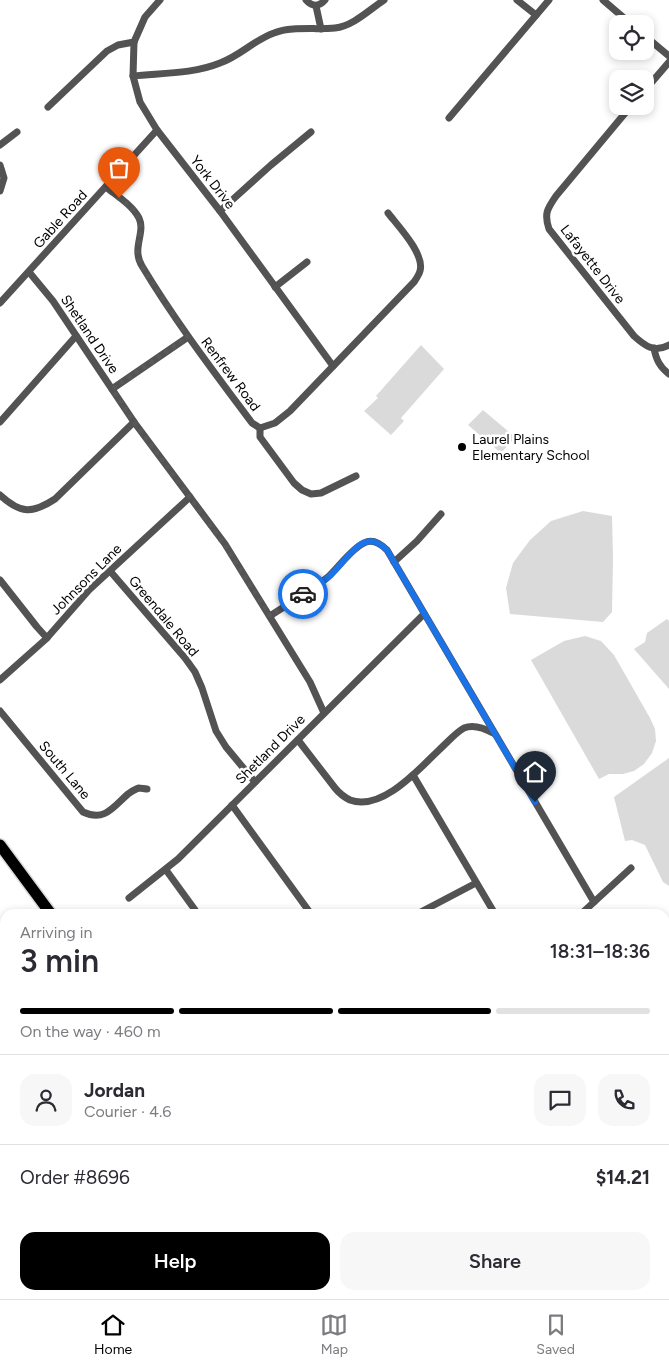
<!DOCTYPE html>
<meta charset="utf-8">
<style>
body{margin:0;font-family:Figtree,sans-serif;background:#f7f7f7;color:#2b2b33;height:100vh;display:flex;flex-direction:column;font-size:19px;white-space:nowrap}
*{box-sizing:border-box;margin:0}
p{font-size:16px;color:#7c7c81}
.icon{flex:none;width:28px;height:28px;fill:none;stroke:currentColor;stroke-width:2;stroke-linecap:round;stroke-linejoin:round}
.map{position:relative;flex:1;overflow:hidden}
.details{position:absolute;left:0px;top:909px;width:670px;height:391px;display:flex;flex-direction:column;background:#fff;border-radius:15px 15px 0 0;box-shadow:0 2px 8px #0003}
.details>*{flex:none}
.buttons{position:absolute;left:609px;top:15px;display:grid;gap:10px}
.buttons a{display:grid;place-items:center;width:45px;height:45px;border-radius:10px;background:#fff;box-shadow:0 2px 8px #0003;font-size:25px}
.pin{position:absolute;display:grid;place-items:center;width:42px;height:42px;color:#fff;margin:-51px -21px;border-radius:50% 50% 50% 0;rotate:-45deg;box-shadow:0 0 5px #0007}
.pin .icon{rotate:45deg}
.courier{position:absolute;display:grid;place-items:center;width:50px;height:50px;margin:-25px;border:4px solid #1a73e8;border-radius:50%;background:#fff;color:#222;box-shadow:0 1px 6px #0007}
.headline em{font-style:normal;font-weight:600}
.headline div{display:flex;flex-direction:column-reverse}
.headline{display:flex;align-items:center;justify-content:space-between;height:85px;padding:0 20px}
h1{font-size:32px;font-weight:600;line-height:38px}
.bar{display:grid;grid-template-columns:repeat(4,1fr);gap:8px 5px;align-content:center;height:60px;padding:0 20px}
.bar i{height:6px;border-radius:4px;background:#e1e1e2}
.bar .on{background:#000}
.bar p{grid-column:span 4}
.line{display:flex;align-items:center;gap:12px;padding:0 20px;border-top:1px solid #e1e1e2}
.line div{flex:1}
.round{display:grid;place-items:center;flex:none;width:52px;height:52px;border-radius:15px;background:#f7f7f7}
.primary-button{display:flex;gap:10px;margin-top:auto;padding:10px 20px}
.primary-button a{flex:1;height:58px;border-radius:15px;background:#000;color:#fff;font-size:20px;font-weight:600;line-height:58px;text-align:center}
.primary-button a+a{background:#f7f7f7;color:#2b2b33}
.menu{display:flex;justify-content:space-around;align-items:center;height:70px;border-top:1px solid #e1e1e2;background:#fff;font-size:14px;color:#7c7c81}
.menu a{display:grid;justify-items:center;gap:2px}
.menu .on{color:#000}
.map>svg:first-child{display:block}
.green{fill:#dadada}
.lines{fill:none;stroke-linecap:round;stroke-linejoin:round}
.primary-casing{stroke:#dbdbdb;stroke-width:14}
.minor{stroke:#535353;stroke-width:7}
.tertiary{stroke:#535353;stroke-width:9}
.primary{stroke:#000;stroke-width:11}
.done{stroke:#595959;stroke-width:5;stroke-dasharray:0 9}
.route{stroke:#1a73e8;stroke-width:6}
.poi-dot{fill:#000;stroke:#fff;stroke-width:2}
.labels{text-anchor:middle;stroke-width:5;stroke-linejoin:round;paint-order:stroke}
.street-label{font-size:14px;fill:#000;stroke:#fff}
.poi-label{font-size:14px;fill:#000;stroke:#fff;text-anchor:start}
</style>
<div class="map">
<svg width="669" height="1299" viewBox="0 0 669 1299">
<rect width="100%" height="100%" fill="#fff"/>
<!-- green -->
<g class="green">
<path d="M421,345l23,24 -43,49 3,3 -13,14 -27,-24 14,-13 -2,-2z"/>
<path d="M483,410l32,27 -14,16 -33,-28z"/>
<path d="M583,511l29,5 1,43 -1,53 -9,10 -93,-8 -4,-26 7,-25 17,-23 21,-19z"/>
<path d="M667,619l2,2v68l-35,-40 11,-7 2,-9z"/>
<path d="M585,636l16,5 13,14 36,63 5,11 1,12 -4,12 -8,11 -10,7 -11,3h-14l-10,5 -68,-119 33,-19z"/>
<path d="M669,758v128l-6,-4 -18,-37 -13,-5 -7,1 -11,-44z"/>
</g>
<g class="lines">
<!-- primary casing -->
<g class="primary-casing">
<g id="primary">
<path d="M0,845l51,69"/>
<path d="M334,1295l3,4"/>
</g>
</g>
<!-- minor -->
<g class="minor">
<path d="M160,0l-15,17 -11,25 -1,34 7,26 17,28 63,81 113,155"/>
<path d="M306,0c6,7 13,7 19,0"/>
<path d="M517,0l19,15"/>
<path d="M603,0l28,24"/>
<path d="M316,6l5,23"/>
<path d="M645,36l24,20"/>
<path d="M133,76c29,-3 60,-2 87,-13 20,-7 34,-23 54,-30 18,-7 42,-3 61,-5 18,-2 34,-18 49,-28"/>
<path d="M645,90l24,-28"/>
<path d="M631,106l-75,90c-9,13 -12,18 -7,33l85,107c11,10 20,17 35,9"/>
<path d="M48,107l59,-56 11,-6 16,-3"/>
<path d="M449,118l100,-118"/>
<path d="M0,145l17,-13"/>
<path d="M0,165l4,13 -4,13"/>
<path d="M106,187c11,9 26,18 33,31 7,15 -8,30 3,48 33,55 72,106 110,157l8,5"/>
<path d="M220,211l51,-46 40,-33"/>
<path d="M29,272l24,29 81,121 91,122 85,138 14,31"/>
<path d="M275,287l32,-25"/>
<path d="M0,303l157,-173"/>
<path d="M654,348c2,12 6,19 15,26"/>
<path d="M112,389l76,-52"/>
<path d="M0,422l76,-86"/>
<path d="M260,428l15,-5 15,-12 124,-129c2,-3 5,-7 6,-11 5,-17 -22,-45 -32,-58"/>
<path d="M260,428v9l34,46 8,7 9,4 10,-1 35,-17"/>
<path d="M0,495c21,19 32,19 55,4l79,-77"/>
<path d="M394,562l23,-21 24,-27"/>
<path d="M110,571l75,87 10,14 7,16 14,43 10,16 29,35"/>
<path d="M0,580l37,47 10,11"/>
<path d="M270,616c18,-12 41,-25 58,-39 10,-9 24,-29 36,-34 9,-5 17,1 23,7l207,352"/>
<path d="M0,680l46,-41 43,-49 101,-93"/>
<path d="M0,711l83,101c22,10 30,-5 45,-18 3,-2 7,-5 11,-6 1,0 7,1 8,1"/>
<path d="M298,740l37,48c4,5 9,9 15,12 32,12 70,-32 90,-51 8,-7 15,-16 24,-21 10,-4 20,0 29,5"/>
<path d="M413,775l82,139"/>
<path d="M232,805l79,109"/>
<path d="M166,870l32,44"/>
<path d="M129,898l49,-39 246,-245"/>
<path d="M417,914l59,-31"/>
<path d="M581,914l50,-46"/>
<path d="M665,961l4,-3"/>
<path d="M0,1120l5,7"/>
<path d="M0,1234l5,7"/>
<path d="M665,1275l4,4"/>
<path d="M478,1295l4,4"/>
</g>
<!-- tertiary -->
<g class="tertiary">
<path d="M665,1214l4,-5"/>
<path d="M8,1299l5,-4"/>
<path d="M591,1299l4,-4"/>
</g>
<!-- primary -->
<use href="#primary" class="primary"/>
</g>
<g class="lines">
<!-- done -->
<path class="done" d="M119,198l14,11 7,11 1,11 -4,19 3,14 48,73 -76,52 22,33 90,122 46,72 33,-22"/>
<!-- route -->
<path class="route" d="M303,594c7,-5 16,-9 23,-15 11,-8 29,-35 40,-37 9,-3 15,3 21,8l148,252"/>
</g>
<!-- markers -->
<circle class="poi-dot" cx="462" cy="447" r="5"/>
<g class="labels">
<!-- street labels -->
<g class="street-label">
<text transform="translate(213 182) rotate(52)" y="5">York Drive</text>
<text transform="translate(60 219) rotate(-48)" y="5">Gable Road</text>
<text transform="translate(593 264) rotate(52)" y="5">Lafayette Drive</text>
<text transform="translate(90 334) rotate(56)" y="5">Shetland Drive</text>
<text transform="translate(231 374) rotate(53)" y="5">Renfrew Road</text>
<text transform="translate(86 579) rotate(-45)" y="5">Johnsons Lane</text>
<text transform="translate(164 616) rotate(50)" y="5">Greendale Road</text>
<text transform="translate(270 749) rotate(-45)" y="5">Shetland Drive</text>
<text transform="translate(65 770) rotate(50)" y="5">South Lane</text>
</g>
<!-- poi labels -->
<g class="poi-label">
<text x="472" y="444">Laurel Plains<tspan x="472" dy="16">Elementary School</tspan></text>
</g>
</g>
</svg>
<div class="buttons">
<a><svg class="icon" aria-label="locate" viewBox="0 0 24 24"><circle cx="12" cy="12" r="6"/><path d="M12 2v4M12 18v4M2 12h4M18 12h4"/></svg></a>
<a><svg class="icon" aria-label="layers" viewBox="0 0 24 24"><path d="M12 4l9 5-9 5-9-5zM3 14l9 5 9-5"/></svg></a>
</div>
<div class="pin" style="left:119px;top:198px;background:#ea580c"><svg class="icon" aria-label="bag" viewBox="0 0 24 24"><path d="M5 8h14l-1 12H6zM9 8a3 3 0 0 1 6 0"/></svg></div>
<div class="pin" style="left:535px;top:802px;background:#1f2937"><svg class="icon" aria-label="home" viewBox="0 0 24 24"><path d="M3 11l9-7 9 7M6 9v11h12V9"/></svg></div>
<div class="courier" style="left:303px;top:594px"><svg class="icon" aria-label="car" viewBox="0 0 24 24"><path d="M5 17H2v-5l4-1 3-4h7l3 4 3 1v5h-3M9 17h6M6 11h13"/><circle cx="7" cy="17" r="2"/><circle cx="17" cy="17" r="2"/></svg></div>
<section class="details">
<div class="headline"><div><h1>3 min</h1><p>Arriving in</p></div><em>18:31–18:36</em></div>
<div class="bar"><i class="on"></i><i class="on"></i><i class="on"></i><i></i><p>On the way · 460 m</p></div>
<div class="line" style="height:90px"><a class="round"><svg class="icon" aria-label="person" viewBox="0 0 24 24"><circle cx="12" cy="8" r="4"/><path d="M4 21q1-7 8-7t8 7"/></svg></a><div><b>Jordan</b><p>Courier · 4.6</p></div><a class="round"><svg class="icon" aria-label="chat" viewBox="0 0 24 24"><path d="M4 5h16v11H9l-5 4z"/></svg></a><a class="round"><svg class="icon" aria-label="phone" viewBox="0 0 24 24"><path d="M5 4h4l2 5-3 2q2 4 5 5l2-3 5 2v4C11 20 4 13 5 4z"/></svg></a></div>
<div class="line" style="height:65px"><div>Order #8696</div><b>$14.21</b></div>
<div class="primary-button"><a>Help</a><a>Share</a></div>
</section>
</div>
<nav class="menu">
<a class="on"><svg class="icon" aria-label="home" viewBox="0 0 24 24"><path d="M3 11l9-7 9 7M6 9v11h12V9"/></svg>Home</a>
<a><svg class="icon" aria-label="map" viewBox="0 0 24 24"><path d="M3 6l6-2 6 2 6-2v14l-6 2-6-2-6 2zM9 4v14M15 6v14"/></svg>Map</a>
<a><svg class="icon" aria-label="saved" viewBox="0 0 24 24"><path d="M7 4h10v16l-5-4-5 4z"/></svg>Saved</a>
</nav>
